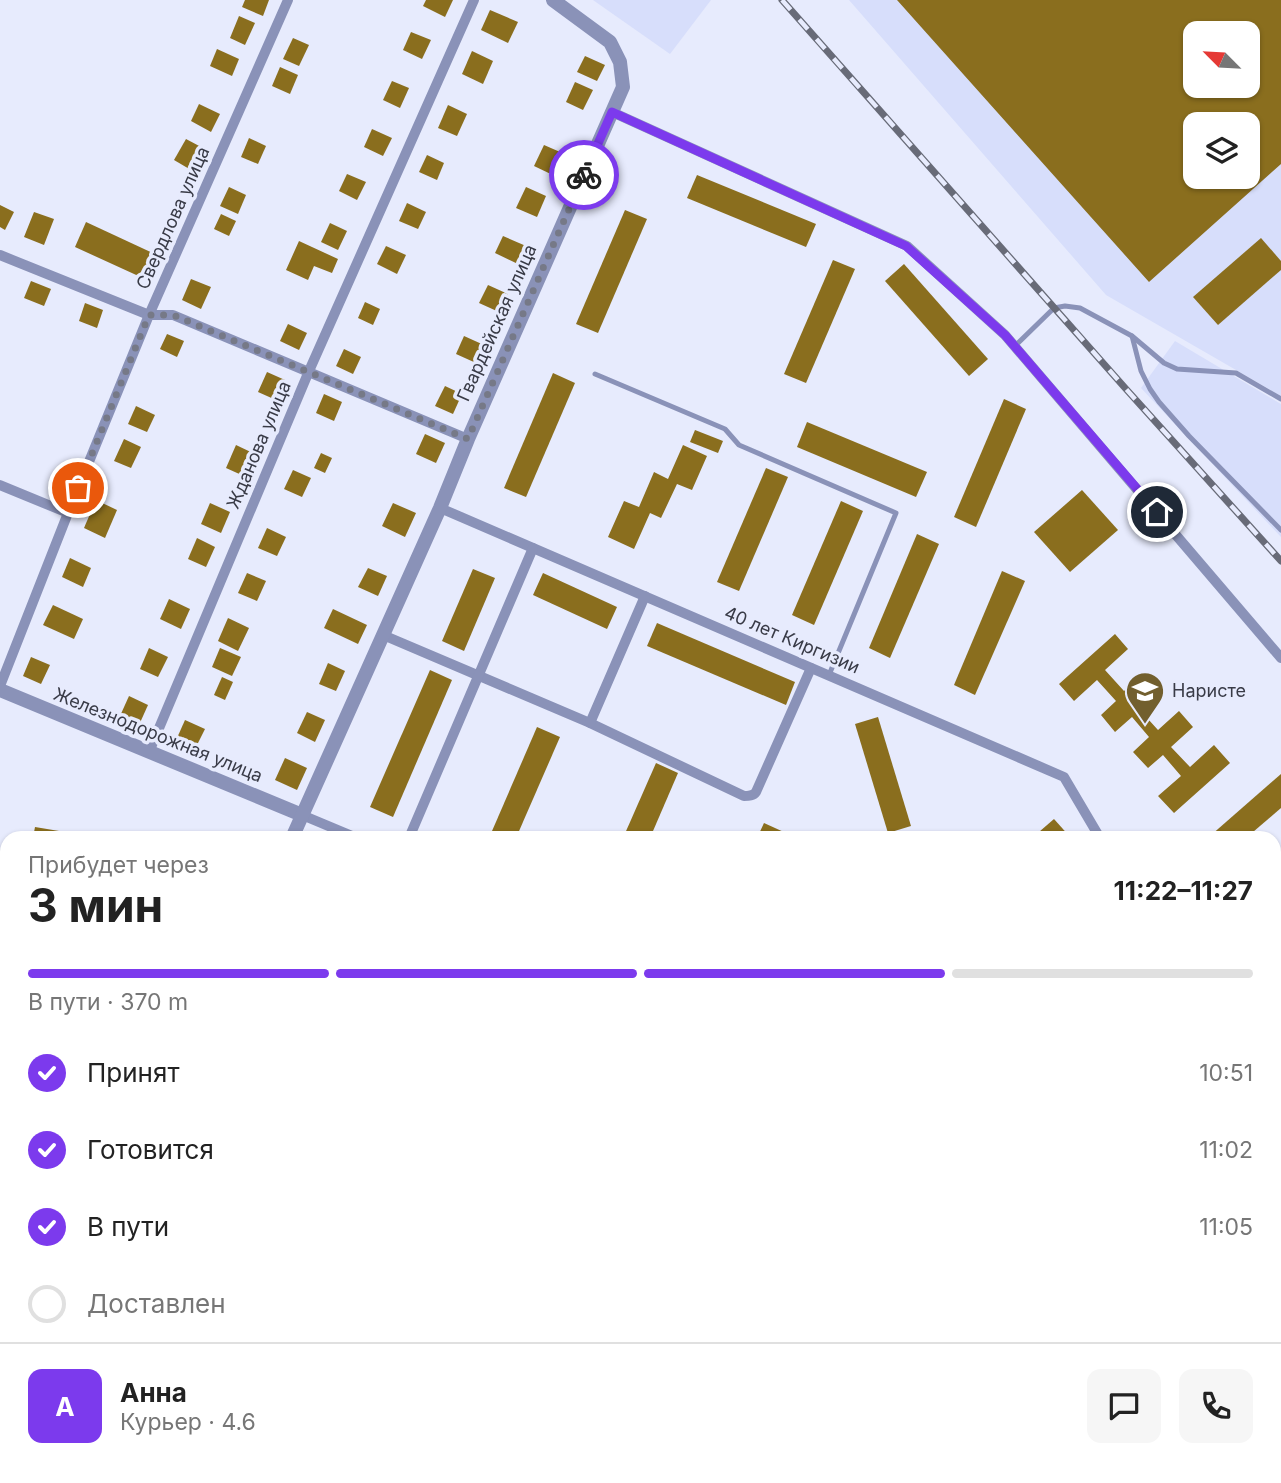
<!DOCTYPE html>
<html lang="ru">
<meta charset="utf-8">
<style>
body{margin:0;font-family:Inter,sans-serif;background:#f6f6f6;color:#222;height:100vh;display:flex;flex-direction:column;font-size:26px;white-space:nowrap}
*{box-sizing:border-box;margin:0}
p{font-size:23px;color:#767676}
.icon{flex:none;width:38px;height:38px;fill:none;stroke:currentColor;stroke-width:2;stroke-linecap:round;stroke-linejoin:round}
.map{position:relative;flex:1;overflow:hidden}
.drawer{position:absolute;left:0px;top:831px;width:1281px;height:653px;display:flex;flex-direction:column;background:#fff;border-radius:21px 21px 0 0;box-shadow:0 2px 5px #0004}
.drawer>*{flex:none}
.needle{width:46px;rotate:294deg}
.tools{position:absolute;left:1183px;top:21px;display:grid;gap:14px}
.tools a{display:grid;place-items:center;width:77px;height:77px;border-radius:14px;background:#fff;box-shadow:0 2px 5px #0004;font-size:35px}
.pin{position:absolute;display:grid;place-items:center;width:60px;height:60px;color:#fff;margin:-30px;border:4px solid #fff;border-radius:50%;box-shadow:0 2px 7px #0007}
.courier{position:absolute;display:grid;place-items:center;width:70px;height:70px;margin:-35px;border:5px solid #7c3aed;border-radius:50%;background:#fff;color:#222;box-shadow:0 2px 9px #0007}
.headline em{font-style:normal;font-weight:700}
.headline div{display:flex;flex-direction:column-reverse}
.headline{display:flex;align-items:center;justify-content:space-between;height:119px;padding:0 28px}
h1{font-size:46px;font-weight:700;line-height:52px}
.bar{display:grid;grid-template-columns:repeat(4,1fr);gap:10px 7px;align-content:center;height:84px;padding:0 28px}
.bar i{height:9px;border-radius:5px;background:#e0e0e0}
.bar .current{background:#7c3aed}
.bar p{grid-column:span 4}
.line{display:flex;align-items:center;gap:18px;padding:0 28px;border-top:2px solid #e0e0e0}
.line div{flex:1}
.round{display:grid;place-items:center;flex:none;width:74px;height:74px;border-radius:14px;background:#f6f6f6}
ol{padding:0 28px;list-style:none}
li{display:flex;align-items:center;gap:21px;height:77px}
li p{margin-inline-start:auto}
li .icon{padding:7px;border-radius:50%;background:#7c3aed;color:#fff;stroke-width:4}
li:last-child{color:#767676}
li i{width:38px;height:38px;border:4px solid #e0e0e0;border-radius:50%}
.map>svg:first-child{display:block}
.built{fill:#d7defb;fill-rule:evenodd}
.building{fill:#8a6e1e;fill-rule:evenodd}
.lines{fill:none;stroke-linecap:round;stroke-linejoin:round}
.service{stroke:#8a92b8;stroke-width:5}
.minor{stroke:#8a92b8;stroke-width:10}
.tertiary{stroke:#8a92b8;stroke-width:14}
.rail-casing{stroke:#686b78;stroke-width:7}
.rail{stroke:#e7ebfd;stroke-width:4.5;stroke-dasharray:13;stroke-linecap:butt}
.done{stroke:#767987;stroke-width:7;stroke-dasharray:0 12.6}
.route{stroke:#7c3aed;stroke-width:9}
.labels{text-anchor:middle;stroke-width:7;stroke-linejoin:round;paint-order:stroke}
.street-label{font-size:18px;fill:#393b47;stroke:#e7ebfd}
.poi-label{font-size:18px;fill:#393b47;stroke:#e7ebfd;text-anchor:start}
</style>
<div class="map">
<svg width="1281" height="1483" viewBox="0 0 1281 1483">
<rect width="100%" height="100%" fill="#e7ebfd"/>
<!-- built -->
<g class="built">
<path d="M593,0h118l-41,54z"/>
<path d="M849,0h432v396l-175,-101zM1195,33h53v53h-53zM1195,124h53v53h-53z"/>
<path d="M1175,341l106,63v133l-140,-149z"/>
<path d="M382,1477h147l-3,6h-130z"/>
</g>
<!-- building -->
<g class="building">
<path d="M245,0h24l-6,16 -21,-9z"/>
<path d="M426,0h27l-8,17 -22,-11z"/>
<path d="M897,0h384v164l-132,118zM1195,33h53v53h-53zM1195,124h53v53h-53z"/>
<path d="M490,10l28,12 -10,21 -27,-13z"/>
<path d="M239,16l16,7 -10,22 -15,-7z"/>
<path d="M411,32l20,8 -9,19 -19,-9z"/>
<path d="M293,38l16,7 -10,21 -16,-7z"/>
<path d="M217,49l22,10 -7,17 -22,-10z"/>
<path d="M472,51l21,10 -10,23 -21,-10z"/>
<path d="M585,56l20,9 -8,16 -20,-9z"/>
<path d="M280,67l18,8 -8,19 -18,-8z"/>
<path d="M392,81l17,7 -9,20 -17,-8z"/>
<path d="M575,82l18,8 -10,20 -17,-8z"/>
<path d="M199,104l21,10 -9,18 -20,-11z"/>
<path d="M448,105l19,9 -10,22 -19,-8z"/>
<path d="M372,129l20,9 -9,18 -19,-9z"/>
<path d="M249,138l17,8 -8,18 -17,-7z"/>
<path d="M186,139l17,9 -12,22 -17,-10z"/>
<path d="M544,145l23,10 -10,22 -23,-11z"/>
<path d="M427,155l17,8 -7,17 -18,-8z"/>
<path d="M347,174l19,8 -9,18 -18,-9z"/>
<path d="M697,175l119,49 -10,23 -119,-49z"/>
<path d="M229,187l17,8 -8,19 -18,-8z"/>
<path d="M526,187l20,9 -9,21 -21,-9z"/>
<path d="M407,203l19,9 -8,17 -19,-8z"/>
<path d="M0,205l14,7 -9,18 -5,-3z"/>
<path d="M625,210l22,9 -49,114 -22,-9z"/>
<path d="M34,212l20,7 -10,26 -20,-8z"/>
<path d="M221,214l15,7 -7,15 -15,-7z"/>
<path d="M86,222l71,33 -12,24 -70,-32z"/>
<path d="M330,223l17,8 -9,19 -17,-8z"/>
<path d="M503,236l23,10 -8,18 -23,-11z"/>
<path d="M1261,238l20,23v9l-63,55 -25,-28z"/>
<path d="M299,241l39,18 -6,14 -18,-7 -6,14 -22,-10z"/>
<path d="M386,246l20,9 -9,19 -20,-10z"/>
<path d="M833,260l22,9 -49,114 -22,-9z"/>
<path d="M904,264l84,95 -19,17 -84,-95z"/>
<path d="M191,279l20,8 -10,22 -19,-9z"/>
<path d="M31,281l20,8 -7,17 -20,-8z"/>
<path d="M488,285l20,9 -9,18 -20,-9z"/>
<path d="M365,302l15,7 -7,16 -15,-7z"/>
<path d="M85,303l18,7 -6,18 -18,-7z"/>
<path d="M288,324l19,9 -8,17 -19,-9z"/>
<path d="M167,334l17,7 -7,16 -17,-8z"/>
<path d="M464,336l20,9 -8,18 -20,-9z"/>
<path d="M344,349l17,8 -8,17 -17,-8z"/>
<path d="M267,372l18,8 -9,20 -18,-8z"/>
<path d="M553,373l22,10 -49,114 -22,-9z"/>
<path d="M445,386l17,8 -9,20 -18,-8z"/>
<path d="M324,394l18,8 -8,19 -18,-8z"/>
<path d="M1004,399l22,10 -50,118 -22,-10z"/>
<path d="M136,406l19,9 -8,17 -19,-8z"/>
<path d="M807,422l120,50 -11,25 -119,-50z"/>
<path d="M695,430l28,11 -5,12 -28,-11z"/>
<path d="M425,434l20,9 -9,20 -20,-9z"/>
<path d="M124,439l17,8 -10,21 -17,-7z"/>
<path d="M236,445l21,10 -11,22 -20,-9z"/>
<path d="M683,445l24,11 -15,34 -15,-6 -16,34 -11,-5 -16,36 -26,-12 16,-36 15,6 15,-35 14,7z"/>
<path d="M321,453l11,5 -7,15 -11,-5z"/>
<path d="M766,468l22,9 -49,114 -22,-9z"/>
<path d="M293,470l18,8 -9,19 -18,-8z"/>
<path d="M1082,490l36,40 -48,42 -36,-40z"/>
<path d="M96,500l21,10 -12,28 -21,-10z"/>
<path d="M841,501l22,10 -49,114 -22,-10z"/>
<path d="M210,503l20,9 -9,21 -20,-9z"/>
<path d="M393,503l23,10 -11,24 -23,-11z"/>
<path d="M267,528l19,9 -9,19 -19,-8z"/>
<path d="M917,534l22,10 -49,114 -21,-10z"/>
<path d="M197,538l18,9 -9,20 -18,-8z"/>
<path d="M70,558l21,10 -8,19 -21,-10z"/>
<path d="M368,568l19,8 -9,20 -20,-9z"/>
<path d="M473,569l22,9 -31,73 -22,-10z"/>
<path d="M1002,571l23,10 -50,114 -21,-10z"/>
<path d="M247,573l19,8 -9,20 -19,-8z"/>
<path d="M543,573l74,34 -10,22 -74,-34z"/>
<path d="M169,599l21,10 -9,20 -21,-10z"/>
<path d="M53,605l30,14 -9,20 -31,-14z"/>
<path d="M333,609l34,16 -9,19 -34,-16z"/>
<path d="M228,618l21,10 -11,23 -20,-10z"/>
<path d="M657,623l138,59 -9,23 -139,-59z"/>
<path d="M1115,634l13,15 -23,21 19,21 21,-19 15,17 -22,19 20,22 21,-19 14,16 -22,20 19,20 24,-22 16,18 -56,50 -16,-17 23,-20 -18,-21 -15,13 -15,-16 16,-15 -17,-20 -17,15 -14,-17 15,-14 -19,-21 -23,21 -15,-17z"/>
<path d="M149,648l19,9 -10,20 -18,-8z"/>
<path d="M220,648l21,9 -9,19 -20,-9z"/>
<path d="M31,657l19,8 -9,19 -18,-8z"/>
<path d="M328,663l17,8 -9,20 -17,-7z"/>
<path d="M430,670l22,10 -59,137 -23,-10z"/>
<path d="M222,677l11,5 -8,18 -11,-5z"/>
<path d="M129,696l19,9 -9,20 -19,-9z"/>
<path d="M307,712l18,8 -10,22 -18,-9z"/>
<path d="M878,717l33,109 -23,7 -33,-109z"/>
<path d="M185,720l20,9 -9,18 -19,-9z"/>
<path d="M537,727l23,10 -44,101h-27z"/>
<path d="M285,758l22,10 -10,22 -22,-10z"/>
<path d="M656,763l22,10 -28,65h-27z"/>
<path d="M1281,774v34l-35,30h-34l-2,-2z"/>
<path d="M1054,819l17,19h-39z"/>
<path d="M764,823l22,10 -2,5h-27z"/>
<path d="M35,827l24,4 -2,7h-24z"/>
<path d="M1281,932v32l-7,4v-32z"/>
<path d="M7,973v21l-7,-4z"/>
<path d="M0,1027l7,3v8l-7,16z"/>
<path d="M1274,1027l7,12v52l-7,-13z"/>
<path d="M3,1143l4,2v25l-7,-3v-17z"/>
<path d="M1281,1212v29l-7,4v-29z"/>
<path d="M1281,1334v28l-7,4v-29z"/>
<path d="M0,1336l7,3v25l-7,-3z"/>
<path d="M7,1387v47l-7,-3v-27z"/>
<path d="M408,1477h59l-3,6h-43z"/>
<path d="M672,1477h48l-3,6h-31z"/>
<path d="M918,1477h36l14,6h-53z"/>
</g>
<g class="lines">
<!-- service -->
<g class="service">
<path d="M1132,336l9,35 9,18 9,13 30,34 92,94"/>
<path d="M1015,346l39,-38 11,-2 15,2 52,28 32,27 13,6 59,4 45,26"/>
<path d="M595,374l130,55 14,16 157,68 -67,162"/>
</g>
<!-- minor -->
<g class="minor">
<path d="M612,112l295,134 98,89 276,323"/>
<path d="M0,255l149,60h24l295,124"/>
<path d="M0,485l68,28"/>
<path d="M440,508l624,269 36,61"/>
<path d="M383,635l207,88 154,73c5,0 9,0 12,-4l55,-124"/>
<path d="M0,686l68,-173 81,-198 139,-315"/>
<path d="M590,723l55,-127"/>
<path d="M149,752l160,-381 165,-371"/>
<path d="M302,815l55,23"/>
<path d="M409,838l124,-290"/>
<path d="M0,922l7,3"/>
<path d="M0,1105l7,-16"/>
<path d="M1274,1142l7,12"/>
<path d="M0,1315l7,2"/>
<path d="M790,1477l14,6"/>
<path d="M1133,1477l5,6"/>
<path d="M1247,1477v6"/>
</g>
<!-- tertiary -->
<g class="tertiary">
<path d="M0,690l302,125"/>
<path d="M292,838l148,-330 28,-69 155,-352 -3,-25 -10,-20 -57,-42"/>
<path d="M19,1483l3,-6"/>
</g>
<!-- rail casing -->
<g class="rail-casing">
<path id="rail" d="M782,0l344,389 155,172"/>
</g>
<!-- rail -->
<use href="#rail" class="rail"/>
</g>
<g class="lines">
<!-- done -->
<path class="done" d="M78,488l71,-173h24l295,124 116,-264"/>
<!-- route -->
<path class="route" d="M584,175l28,-63 294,134 99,89 152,177"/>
</g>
<!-- icons -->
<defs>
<g id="school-pin" transform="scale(2.0125)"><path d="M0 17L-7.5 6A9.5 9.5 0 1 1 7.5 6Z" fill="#725f2e" stroke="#e7ebfd"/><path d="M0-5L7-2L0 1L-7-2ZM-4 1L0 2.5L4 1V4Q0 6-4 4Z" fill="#fff"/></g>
</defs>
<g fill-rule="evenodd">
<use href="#school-pin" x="1145" y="691"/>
</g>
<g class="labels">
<!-- street labels -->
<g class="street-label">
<text transform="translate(173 218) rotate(-66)" y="6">Свердлова улица</text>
<text transform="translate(497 323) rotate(-66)" y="6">Гвардейская улица</text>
<text transform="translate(259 445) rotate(-67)" y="6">Жданова улица</text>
<text transform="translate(792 640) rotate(23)" y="6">40 лет Киргизии</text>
<text transform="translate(158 735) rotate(22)" y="6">Железнодорожная улица</text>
</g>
<!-- poi labels -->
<g class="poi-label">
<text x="1172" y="697">Наристе</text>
</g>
</g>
</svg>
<div class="tools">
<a><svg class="needle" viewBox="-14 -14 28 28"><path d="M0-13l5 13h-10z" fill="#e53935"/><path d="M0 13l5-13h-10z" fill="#767676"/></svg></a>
<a><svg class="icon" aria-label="layers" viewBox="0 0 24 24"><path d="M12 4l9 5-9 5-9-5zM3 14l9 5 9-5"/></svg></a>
</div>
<div class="pin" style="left:78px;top:488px;background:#ea580c"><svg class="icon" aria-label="bag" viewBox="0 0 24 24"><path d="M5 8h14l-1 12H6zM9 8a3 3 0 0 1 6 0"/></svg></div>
<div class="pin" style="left:1157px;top:512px;background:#1f2937"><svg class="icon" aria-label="home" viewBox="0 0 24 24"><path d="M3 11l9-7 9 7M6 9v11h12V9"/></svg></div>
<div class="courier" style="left:584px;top:175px"><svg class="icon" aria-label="bike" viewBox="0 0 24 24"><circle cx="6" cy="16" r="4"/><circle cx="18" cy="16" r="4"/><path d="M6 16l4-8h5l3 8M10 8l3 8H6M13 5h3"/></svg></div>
<section class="drawer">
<div class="headline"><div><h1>3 мин</h1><p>Прибудет через</p></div><em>11:22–11:27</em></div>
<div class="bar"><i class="current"></i><i class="current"></i><i class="current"></i><i></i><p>В пути · 370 m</p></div>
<ol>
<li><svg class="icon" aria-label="check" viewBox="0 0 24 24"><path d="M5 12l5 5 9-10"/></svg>Принят<p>10:51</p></li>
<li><svg class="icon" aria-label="check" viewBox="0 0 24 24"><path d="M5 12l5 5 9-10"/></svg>Готовится<p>11:02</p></li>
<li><svg class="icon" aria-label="check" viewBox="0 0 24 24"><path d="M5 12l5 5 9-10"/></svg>В пути<p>11:05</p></li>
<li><i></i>Доставлен</li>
</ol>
<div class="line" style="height:126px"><b class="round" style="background:#7c3aed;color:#fff">А</b><div><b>Анна</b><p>Курьер · 4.6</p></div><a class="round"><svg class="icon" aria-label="chat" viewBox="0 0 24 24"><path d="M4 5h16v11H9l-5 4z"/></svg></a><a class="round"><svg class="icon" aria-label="phone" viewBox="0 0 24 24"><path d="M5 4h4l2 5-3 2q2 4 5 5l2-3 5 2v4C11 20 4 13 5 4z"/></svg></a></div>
</section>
</div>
